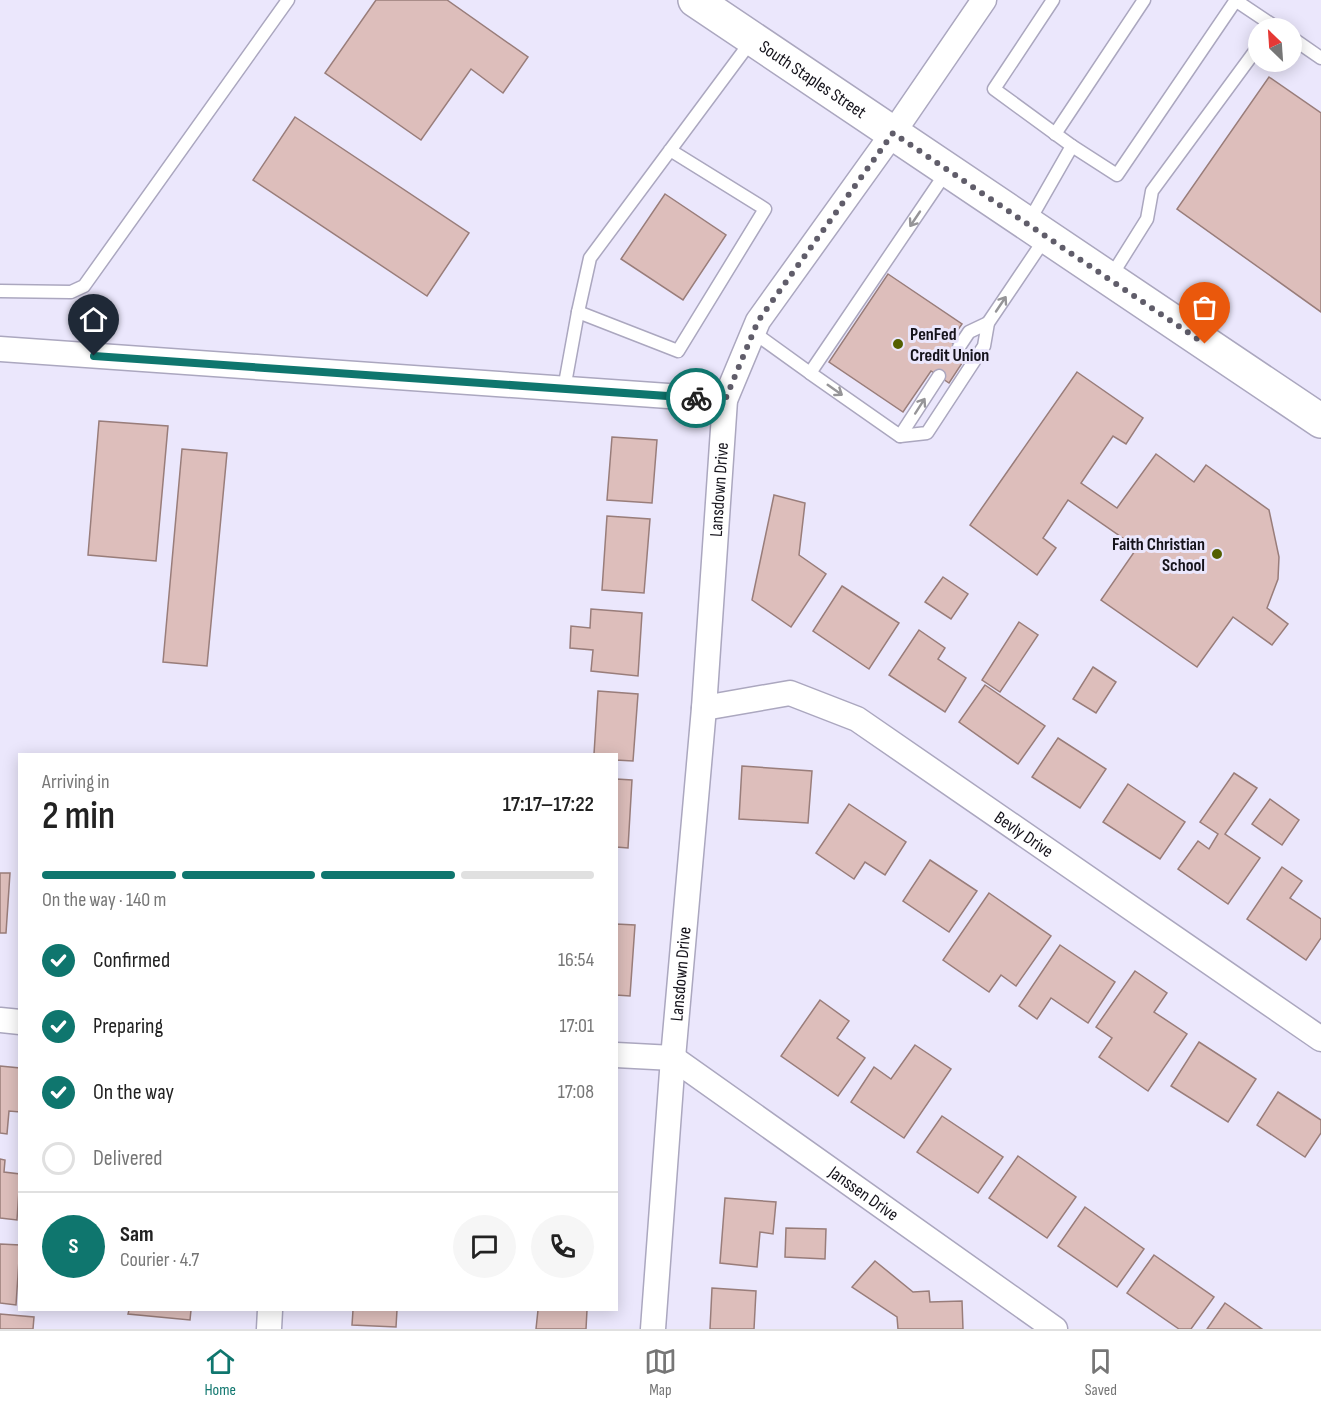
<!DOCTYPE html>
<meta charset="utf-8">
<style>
body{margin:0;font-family:"Sofia Sans Condensed",sans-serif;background:#f6f6f6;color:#222;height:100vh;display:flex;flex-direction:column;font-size:22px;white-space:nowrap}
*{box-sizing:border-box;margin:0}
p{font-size:20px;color:#767676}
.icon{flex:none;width:33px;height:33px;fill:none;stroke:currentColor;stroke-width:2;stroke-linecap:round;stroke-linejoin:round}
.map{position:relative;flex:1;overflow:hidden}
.sheet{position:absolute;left:18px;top:753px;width:600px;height:558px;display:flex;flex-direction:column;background:#fff;border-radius:0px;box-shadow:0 3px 15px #0003}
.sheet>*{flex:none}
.needle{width:39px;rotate:335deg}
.fabs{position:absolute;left:1248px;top:18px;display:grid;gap:12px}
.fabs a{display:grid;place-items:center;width:54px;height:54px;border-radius:50%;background:#fff;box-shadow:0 3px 15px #0003;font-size:30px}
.pin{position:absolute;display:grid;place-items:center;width:51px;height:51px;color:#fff;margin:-62px -26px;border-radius:50% 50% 50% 0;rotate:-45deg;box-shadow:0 0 6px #0007}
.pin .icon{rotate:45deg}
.courier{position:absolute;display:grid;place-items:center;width:60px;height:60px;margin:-30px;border:4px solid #0f766e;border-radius:50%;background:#fff;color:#222;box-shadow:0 2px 8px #0007}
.head em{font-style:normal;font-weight:600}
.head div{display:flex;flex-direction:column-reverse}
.head{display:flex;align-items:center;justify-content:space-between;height:102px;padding:0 24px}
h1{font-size:39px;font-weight:600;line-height:45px}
.bar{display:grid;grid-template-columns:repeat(4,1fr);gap:9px 6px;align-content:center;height:72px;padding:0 24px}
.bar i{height:8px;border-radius:4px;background:#e0e0e0}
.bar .on{background:#0f766e}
.bar p{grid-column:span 4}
.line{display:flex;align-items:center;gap:15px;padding:0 24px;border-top:2px solid #e0e0e0}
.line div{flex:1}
.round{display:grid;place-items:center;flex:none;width:63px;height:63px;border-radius:32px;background:#f6f6f6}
ol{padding:0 24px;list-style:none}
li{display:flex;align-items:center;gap:18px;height:66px}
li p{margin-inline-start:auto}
li .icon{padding:6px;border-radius:50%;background:#0f766e;color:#fff;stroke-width:4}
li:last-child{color:#767676}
li i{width:33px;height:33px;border:3px solid #e0e0e0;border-radius:50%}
.menu{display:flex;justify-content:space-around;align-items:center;height:84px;border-top:2px solid #e0e0e0;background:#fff;font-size:16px;color:#767676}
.menu a{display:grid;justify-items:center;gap:3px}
.menu .on{color:#0f766e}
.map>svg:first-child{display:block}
.building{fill:#ddbebb;stroke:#997d7a;stroke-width:1.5}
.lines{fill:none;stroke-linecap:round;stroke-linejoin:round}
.service-casing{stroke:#aba7bf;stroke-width:15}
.minor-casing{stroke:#aba7bf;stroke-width:27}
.primary-casing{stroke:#aba7bf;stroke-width:36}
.service{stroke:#fff;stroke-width:12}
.minor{stroke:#fff;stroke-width:24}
.primary{stroke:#fff;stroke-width:33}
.oneway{stroke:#969598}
.done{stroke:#605d6a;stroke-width:6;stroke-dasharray:0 10.8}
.route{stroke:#0f766e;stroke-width:8}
.poi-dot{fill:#535f00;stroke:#ebe7fc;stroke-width:2}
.labels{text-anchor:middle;stroke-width:6;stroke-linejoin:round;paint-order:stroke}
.street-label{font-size:18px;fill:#15131b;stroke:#ebe7fc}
.poi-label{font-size:18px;font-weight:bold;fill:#15131b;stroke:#ebe7fc;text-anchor:start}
</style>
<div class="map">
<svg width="1321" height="1329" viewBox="0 0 1321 1329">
<rect width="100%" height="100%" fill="#ebe7fc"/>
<!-- building -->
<g class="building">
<path d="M376,0h71l81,57 -25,36 -32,-24 -50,71 -96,-67z"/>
<path d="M1269,77l52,36v199l-144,-103z"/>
<path d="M295,117l174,116 -42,63 -174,-116z"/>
<path d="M665,194l61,41 -43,65 -62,-41z"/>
<path d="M888,274l74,50 -12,17 18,13 -19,29 -18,-12 -28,41 -74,-50z"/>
<path d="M1077,372l66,46 -17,26 -13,-8 -32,47 36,25 39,-54 38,28 12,-17 63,45 10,47 -1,22 -11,29 21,16 -16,21 -39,-28 -36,50 -96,-67 36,-52 -69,-48 -25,38 13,10 -19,27 -67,-50z"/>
<path d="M99,421l69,5 -12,135 -68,-6z"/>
<path d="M612,437l45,3 -5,63 -45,-3z"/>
<path d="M182,449l45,4 -20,213 -44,-4z"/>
<path d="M774,495l31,8 -6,52 27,19 -35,53 -39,-27z"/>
<path d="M607,516l43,3 -6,74 -42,-3z"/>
<path d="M943,577l25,17 -17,25 -26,-17z"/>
<path d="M842,586l57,37 -30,46 -56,-38z"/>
<path d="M591,609l51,4 -4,63 -47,-5 2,-21 -23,-2 1,-22 19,2z"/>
<path d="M1019,622l19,13 -38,57 -18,-12z"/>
<path d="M919,630l26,18 -7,11 28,19 -21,34 -56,-37z"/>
<path d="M1093,667l23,15 -20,31 -23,-14z"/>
<path d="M985,685l60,41 -27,38 -59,-42z"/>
<path d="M598,691l40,3 -5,67 -17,-1v-6h-22z"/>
<path d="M1058,738l48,31 -26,39 -48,-31z"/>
<path d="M742,766l70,5 -4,52 -69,-4z"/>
<path d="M1234,773l23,15 -32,46 35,24 -32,46 -50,-35 20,-28 11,8 9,-15 -18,-12z"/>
<path d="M616,779l16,1 -4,68 -12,-1z"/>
<path d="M1128,784l57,38 -25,37 -57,-37z"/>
<path d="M1270,799l29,21 -17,25 -30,-21z"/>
<path d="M849,804l57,38 -21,33 -20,-13 -11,17 -38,-26z"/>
<path d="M930,860l47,31 -28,41 -46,-31z"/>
<path d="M1282,867l20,14 -12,17 31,21v19l-15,22 -59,-41z"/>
<path d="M0,873h10l-4,60h-6z"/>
<path d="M989,893l62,43 -35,50 -15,-11 -12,17 -46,-32z"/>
<path d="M616,924l19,1 -5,71 -14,-1z"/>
<path d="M1060,945l55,37 -27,41 -37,-25 -14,21 -18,-13z"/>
<path d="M1135,971l32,22 -13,19 33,22 -39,57 -49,-34 13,-19 -16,-11z"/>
<path d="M820,1000l29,21 -12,17 28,20 -27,38 -57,-40z"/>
<path d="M1199,1042l57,37 -28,43 -57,-36z"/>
<path d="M915,1045l36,24 -47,69 -53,-36 23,-35 17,12z"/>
<path d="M0,1066l20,2v44l-11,-1 -2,23 -7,-1z"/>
<path d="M1278,1092l43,28v13l-16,24 -48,-32z"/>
<path d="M942,1116l61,41 -25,36 -61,-41z"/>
<path d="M1018,1156l58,41 -29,41 -58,-40z"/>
<path d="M0,1159l5,1 -1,12 16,2 -3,46 -17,-2z"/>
<path d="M725,1198l51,4 -3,32 -13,-2 -3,35 -37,-4z"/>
<path d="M1085,1207l59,42 -27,38 -59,-41z"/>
<path d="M786,1228l40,1 -1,30 -40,-2z"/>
<path d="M0,1244l20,1 -4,60 -16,-2z"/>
<path d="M1154,1255l60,42 -23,32h-12l-52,-36z"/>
<path d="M875,1261l38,31 16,-1 1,11 32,-1 1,28h-65l-1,-12 -45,-30z"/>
<path d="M712,1288l44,3 -2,38h-44z"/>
<path d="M1225,1303l37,26h-55z"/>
<path d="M129,1310h62l-1,10 -62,-6z"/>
<path d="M353,1310h44l-1,17 -44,-2z"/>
<path d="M538,1310h49l-1,19h-50z"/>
<path d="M0,1314l34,3 -1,12h-33z"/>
</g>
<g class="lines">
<!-- service casing -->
<g class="service-casing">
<g id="service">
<path d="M1053,0l-59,89 78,57"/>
<path d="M1235,0l42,28"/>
<path d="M1292,38l29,20"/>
<path d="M1055,134l89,-134"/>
<path d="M670,150l95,59 -87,142 -100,-39 12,-54 162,-218"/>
<path d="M947,171l-137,202 90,63 27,-3 57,-87 4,-23 58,-86"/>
<path d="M1028,223l44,-77 45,29 119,-175"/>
<path d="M1110,278l37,-59 5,-28 106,-144"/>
<path d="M0,291l71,1 13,-6 204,-286"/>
<path d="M753,332l57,41"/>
<path d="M959,347l10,-15 19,-9"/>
<path d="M564,389l14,-77"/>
<path d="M900,436l39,-60"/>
</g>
</g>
<!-- minor casing -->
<g class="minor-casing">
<g id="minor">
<path d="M0,349l725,51"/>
<path id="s1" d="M704,708l86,-15 67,26 464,320"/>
<path d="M0,1020l20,2"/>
<path id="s2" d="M616,1055l57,3 382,271"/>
<path d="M269,1329l1,-19"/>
<path id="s3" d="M653,1329l20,-271 31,-350 21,-308 33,-79 135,-188 91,-133"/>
</g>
</g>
<!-- primary casing -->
<g class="primary-casing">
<g id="primary">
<path id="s4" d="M695,0l626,421"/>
</g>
</g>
<!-- service -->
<use href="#service" class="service"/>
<!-- minor -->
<use href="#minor" class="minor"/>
<!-- primary -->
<use href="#primary" class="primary"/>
</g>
<!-- one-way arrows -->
<defs><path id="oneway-shaft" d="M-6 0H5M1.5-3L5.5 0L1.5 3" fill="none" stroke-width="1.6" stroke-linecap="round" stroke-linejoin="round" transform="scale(1.5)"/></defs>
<g class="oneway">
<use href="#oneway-shaft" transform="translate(915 219) rotate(124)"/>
<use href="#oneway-shaft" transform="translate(1001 304) rotate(-56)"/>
<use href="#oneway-shaft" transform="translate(835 390) rotate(35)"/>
<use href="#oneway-shaft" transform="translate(920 406) rotate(-57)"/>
</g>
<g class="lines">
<!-- done -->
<path class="done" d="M696,398l29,2 33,-79 135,-188 312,211"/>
<!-- route -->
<path class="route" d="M94,356l602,42"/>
</g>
<!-- markers -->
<g class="poi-dot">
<circle cx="898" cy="344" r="6"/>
<circle cx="1217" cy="554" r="6"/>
</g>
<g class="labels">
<!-- street labels -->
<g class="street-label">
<text dy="6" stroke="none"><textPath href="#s4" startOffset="142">South Staples Street</textPath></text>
<text dy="6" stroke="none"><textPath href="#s3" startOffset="842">Lansdown Drive</textPath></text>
<text dy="6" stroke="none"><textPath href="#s1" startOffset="362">Bevly Drive</textPath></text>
<text dy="6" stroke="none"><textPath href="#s3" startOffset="356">Lansdown Drive</textPath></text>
<text dy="6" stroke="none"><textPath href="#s2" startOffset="291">Janssen Drive</textPath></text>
</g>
<!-- poi labels -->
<g class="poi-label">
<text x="910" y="340">PenFed<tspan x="910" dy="21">Credit Union</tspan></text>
<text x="1205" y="550" text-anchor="end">Faith Christian<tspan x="1205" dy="21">School</tspan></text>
</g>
</g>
</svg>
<div class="fabs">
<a><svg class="needle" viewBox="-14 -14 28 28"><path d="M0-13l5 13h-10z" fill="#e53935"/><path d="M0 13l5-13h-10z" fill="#767676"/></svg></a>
</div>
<div class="pin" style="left:1205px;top:344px;background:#ea580c"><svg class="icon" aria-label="bag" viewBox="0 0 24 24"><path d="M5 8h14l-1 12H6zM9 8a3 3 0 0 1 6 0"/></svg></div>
<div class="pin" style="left:94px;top:356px;background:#1f2937"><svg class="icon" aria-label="home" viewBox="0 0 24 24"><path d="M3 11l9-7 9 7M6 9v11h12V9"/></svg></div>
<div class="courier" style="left:696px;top:398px"><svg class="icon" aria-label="bike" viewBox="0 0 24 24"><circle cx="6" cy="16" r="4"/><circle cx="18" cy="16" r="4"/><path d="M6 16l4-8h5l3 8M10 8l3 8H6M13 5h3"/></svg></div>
<section class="sheet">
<div class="head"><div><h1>2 min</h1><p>Arriving in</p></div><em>17:17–17:22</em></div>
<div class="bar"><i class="on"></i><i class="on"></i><i class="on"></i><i></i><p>On the way · 140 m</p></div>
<ol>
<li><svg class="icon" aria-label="check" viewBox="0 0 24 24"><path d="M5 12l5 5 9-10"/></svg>Confirmed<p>16:54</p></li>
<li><svg class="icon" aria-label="check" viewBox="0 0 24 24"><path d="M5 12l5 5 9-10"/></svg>Preparing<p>17:01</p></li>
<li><svg class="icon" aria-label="check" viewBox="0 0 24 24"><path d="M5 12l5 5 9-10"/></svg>On the way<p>17:08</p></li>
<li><i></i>Delivered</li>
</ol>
<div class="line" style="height:108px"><b class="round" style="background:#0f766e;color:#fff">S</b><div><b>Sam</b><p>Courier · 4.7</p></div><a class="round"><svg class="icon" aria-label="chat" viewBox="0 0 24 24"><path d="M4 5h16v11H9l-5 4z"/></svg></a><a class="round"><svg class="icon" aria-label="phone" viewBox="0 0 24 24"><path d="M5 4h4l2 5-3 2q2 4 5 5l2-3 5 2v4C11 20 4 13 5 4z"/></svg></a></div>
</section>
</div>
<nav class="menu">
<a class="on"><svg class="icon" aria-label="home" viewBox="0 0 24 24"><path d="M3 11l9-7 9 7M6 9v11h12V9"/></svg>Home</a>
<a><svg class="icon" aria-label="map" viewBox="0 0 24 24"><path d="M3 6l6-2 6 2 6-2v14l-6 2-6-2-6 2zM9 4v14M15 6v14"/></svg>Map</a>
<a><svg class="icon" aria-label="saved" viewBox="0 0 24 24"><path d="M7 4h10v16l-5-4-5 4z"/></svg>Saved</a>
</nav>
